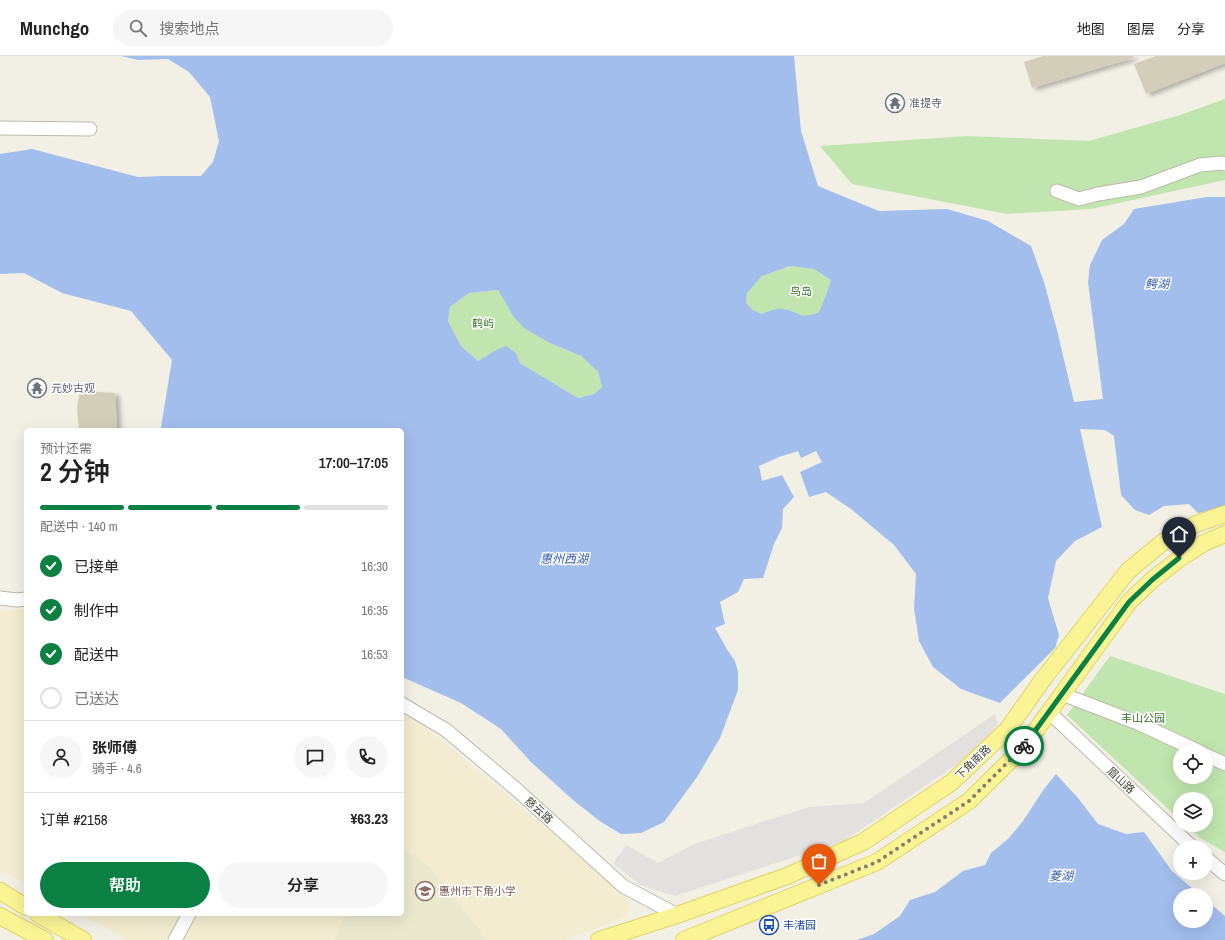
<!DOCTYPE html>
<html lang="zh">
<meta charset="utf-8">
<style>
body{margin:0;font-family:"Archivo Narrow","Noto Sans SC",sans-serif;background:#f6f6f6;color:#222;height:100vh;display:flex;flex-direction:column;font-size:15px;white-space:nowrap}
*{box-sizing:border-box;margin:0}
p{font-size:13px;color:#767676}
.icon{flex:none;width:22px;height:22px;fill:none;stroke:currentColor;stroke-width:2;stroke-linecap:round;stroke-linejoin:round}
.map{position:relative;flex:1;overflow:hidden}
.drawer{position:absolute;left:24px;top:372px;width:380px;height:488px;display:flex;flex-direction:column;background:#fff;border-radius:6px;box-shadow:0 4px 16px #0002}
.drawer>*{flex:none}
.controls{position:absolute;left:1173px;top:688px;display:grid;gap:8px}
.controls a{display:grid;place-items:center;width:40px;height:40px;border-radius:50%;background:#fff;box-shadow:0 4px 16px #0002;font-size:20px}
.pin{position:absolute;display:grid;place-items:center;width:34px;height:34px;color:#fff;margin:-41px -17px;border-radius:50% 50% 50% 0;rotate:-45deg;box-shadow:0 0 4px #0007}
.pin .icon{rotate:45deg}
.courier{position:absolute;display:grid;place-items:center;width:40px;height:40px;margin:-20px;border:3px solid #0b8043;border-radius:50%;background:#fff;color:#222;box-shadow:0 1px 5px #0007}
.overview em{font-style:normal;font-weight:600}
.overview div{display:flex;flex-direction:column-reverse}
.overview{display:flex;align-items:center;justify-content:space-between;height:68px;padding:0 16px}
h1{font-size:26px;font-weight:600;line-height:30px}
.bar{display:grid;grid-template-columns:repeat(4,1fr);gap:6px 4px;align-content:center;height:48px;padding:0 16px}
.bar i{height:5px;border-radius:3px;background:#e0e0e0}
.bar .active{background:#0b8043}
.bar p{grid-column:span 4}
.line{display:flex;align-items:center;gap:10px;padding:0 16px;border-top:1px solid #e0e0e0}
.line div{flex:1}
.round{display:grid;place-items:center;flex:none;width:42px;height:42px;border-radius:21px;background:#f6f6f6}
ol{padding:0 16px;list-style:none}
li{display:flex;align-items:center;gap:12px;height:44px}
li p{margin-inline-start:auto}
li .icon{padding:4px;border-radius:50%;background:#0b8043;color:#fff;stroke-width:4}
li:last-child{color:#767676}
li i{width:22px;height:22px;border:2px solid #e0e0e0;border-radius:50%}
.cta{display:flex;gap:8px;margin-top:auto;padding:8px 16px}
.cta a{flex:1;height:46px;border-radius:24px;background:#0b8043;color:#fff;font-size:16px;font-weight:600;line-height:46px;text-align:center}
.cta a+a{background:#f6f6f6;color:#222}
header{display:flex;align-items:center;gap:24px;box-sizing:border-box;height:56px;padding:0 20px;background:#fff;border-bottom:1px solid #e0e0e0}
header strong{font-size:19px}
nav{display:flex;gap:22px;margin-inline-start:auto;font-size:14px}
.search{width:280px;height:36px;background:#f6f6f6;display:flex;align-items:center;gap:10px;box-sizing:border-box;padding:0 14px;border-radius:22px;color:#767676;font-size:15px}
.map>svg:first-child{display:block}
.commercial{fill:#f3ecd0}
.education{fill:#eae9cf}
.green{fill:#c0e5ae;fill-rule:evenodd}
.parking{fill:#e2e1dd}
.water{fill:#a2beed;fill-rule:evenodd}
.building{fill:#d3ceba;filter:url(#shadow)}
.lines{fill:none;stroke-linecap:round;stroke-linejoin:round}
.minor-casing{stroke:#bcbaa8;stroke-width:15}
.major-casing{stroke:#dfd566;stroke-width:18}
.minor{stroke:#fff;stroke-width:13}
.major{stroke:#faf495;stroke-width:16}
.done{stroke:#807e73;stroke-width:4;stroke-dasharray:0 7.2}
.route{stroke:#0b8043;stroke-width:5}
.labels{text-anchor:middle;stroke-width:3;stroke-linejoin:round;paint-order:stroke}
.worship-label{font-size:11px;fill:#5b616d;stroke:#fff;text-anchor:start}
.park-label{font-size:11px;fill:#36732a;stroke:#fff}
.street-label{font-size:11px;fill:#434135;stroke:#fff}
.education-label{font-size:11px;fill:#785e54;stroke:#fff;text-anchor:start}
.transit-label{font-size:11px;fill:#164399;stroke:#fff;text-anchor:start}
.water-label{font-size:12px;font-style:italic;fill:#325dab;stroke:#fff}
</style>
<header>
<strong>Munchgo</strong>
<div class="search"><svg class="icon" aria-label="search" viewBox="0 0 24 24"><circle cx="10" cy="10" r="6"/><path d="M15 15l6 6"/></svg>搜索地点</div>
<nav><a>地图</a><a>图层</a><a>分享</a></nav>
</header>
<div class="map">
<svg width="1225" height="884" viewBox="0 0 1225 884">
<defs>
<filter id="shadow"><feDropShadow dx="4.5" dy="2.5" stdDeviation="2" flood-color="#0004"/></filter>
</defs>
<rect width="100%" height="100%" fill="#f2f0e5"/>
<!-- commercial -->
<g class="commercial">
<path d="M26,552v276l-26,-14v-258z"/>
<path d="M402,659l19,8 207,174 1,19 -64,24h-438l-47,-26h322z"/>
</g>
<!-- education -->
<path class="education" d="M402,792l29,20 56,72h-152l2,-8 9,-18h56z"/>
<!-- green -->
<g class="green">
<path d="M1225,43v81l-134,29 -84,5 -155,-30 -32,-38 147,-10 122,5 91,-26z"/>
<path d="M790,210l24,3 17,11 -4,12 -8,20 -11,5 -13,-3 -12,-5 -13,2 -8,3 -9,-4 -7,-7 1,-10 15,-17z"/>
<path d="M498,234l15,26 37,27 31,13 17,16 4,15 -8,7 -16,4 -58,-35 -4,-10 -20,-3 -18,11 -17,-15 -13,-25 2,-14 19,-14z"/>
<path d="M1110,600l115,38v158l-25,-14 -14,-13h20v-26h-26v21l-113,-105zM1180,695h26v26h-26z"/>
</g>
<!-- parking -->
<path class="parking" d="M995,658l3,11 -29,31 -125,85 -169,55 -35,-11 -27,-22 13,-18 32,18 36,-19 115,-37 55,-4z"/>
<!-- water -->
<g class="water">
<path d="M121,0h673l7,75 17,55 61,25 68,-2 41,12 43,25 13,36 13,48 17,72 29,-3 -15,-117 2,-17 12,-25 22,-16 10,-15 73,-12h18v310l-27,6 -9,-9 -25,2 -15,9 -14,-5 -14,-15 -7,-59 -9,-6 -25,-1 22,98 -27,14 -19,20 -8,37 11,37 -4,13 -55,55 -39,-14 -28,-22 -14,-26 -5,-33 2,-34 -22,-29 -43,-36 -25,-17 -17,5 -9,-25 22,-10 -6,-11 -15,7 -3,-7 -19,6 -20,9 3,15 20,-6 12,22 -11,12 -1,19 -8,16 -11,34 -19,1 -6,13 -18,10 5,22 -10,4 13,23 7,10 3,11v18l-18,48 -23,39 -33,45 -23,11 -20,1 -20,-12 -28,-22 -42,-38 -30,-33 -40,-26 -59,-26v-247h-240l-1,-3 11,-67 -41,-49 -69,-18 -38,-20 -24,1v-120l32,-5 106,28 24,-1h39l12,-14 6,-21 -9,-44 -21,-25 -21,-13 -30,1zM790,210l24,3 17,11 -4,12 -8,20c-18,8 -18,1 -35,-3 -6,-1 -16,2 -22,5l-9,-4 -7,-7 1,-10 15,-17zM498,234l15,26 11,12 26,15 31,13 17,16 4,15 -8,7 -16,4 -58,-35 -4,-10 -10,-7 -10,4 -18,11 -17,-15 -13,-25 2,-14 19,-14z"/>
<path d="M1056,718l22,24 20,26 28,10 18,-2 28,39 28,24h-20v26h26v-21l19,16v24h-368l17,-6 26,-18 10,-16 25,-8 28,-21 22,-6 6,-12 17,-14 15,-18 21,-32z"/>
</g>
<!-- building -->
<g class="building">
<path d="M1043,0h90v2l-101,30 -8,-26z"/>
<path d="M1156,0h69v7l-79,31 -12,-30z"/>
<path d="M80,335l35,2 2,37h-38l-2,-22z"/>
</g>
<g class="lines">
<!-- minor casing -->
<g class="minor-casing">
<g id="minor">
<path d="M0,72l90,1"/>
<path d="M1057,135l22,8 19,-5 43,-7 59,-22 22,-2 3,1"/>
<path d="M0,542l17,2 9,-1"/>
<path d="M1062,638l78,30 58,27"/>
<path d="M402,648l44,26 70,59 107,97 54,29"/>
<path d="M1049,656l143,135"/>
<path d="M1206,699l19,9"/>
<path d="M1206,802l19,16"/>
<path d="M175,884l14,-26"/>
</g>
</g>
<!-- major casing -->
<g class="major-casing">
<g id="major">
<path d="M0,835l26,16"/>
<path d="M38,858l45,26"/>
<path d="M0,860l45,24"/>
<path d="M599,884l78,-25 110,-39 76,-34 89,-60 55,-52 37,-52 84,-107 35,-29 33,-18 29,-10"/>
<path d="M684,884l193,-78 92,-61 54,-53 106,-146 23,-22 27,-21 25,-16 21,-9"/>
</g>
</g>
<!-- minor -->
<use href="#minor" class="minor"/>
<!-- major -->
<use href="#major" class="major"/>
</g>
<g class="lines">
<!-- done -->
<path class="done" d="M819,829l58,-23 92,-61 55,-55"/>
<!-- route -->
<path class="route" d="M1024,690l105,-144 23,-22 27,-22"/>
</g>
<!-- icons -->
<defs>
<g id="temple-ring" transform="scale(1)"><circle r="9.5" fill="#fff" stroke="#6b7280" stroke-width="1.5"/><path d="M0-6L5-2H3V0L6.5 2.5H4V6H1.5V3h-3V6H-4V2.5H-6.5L-3 0V-2H-5Z" fill="#6b7280"/></g>
<g id="school-ring" transform="scale(1)"><circle r="9.5" fill="#fff" stroke="#8d6e63" stroke-width="1.5"/><path d="M0-5L7-2L0 1L-7-2ZM-4 1L0 2.5L4 1V4Q0 6-4 4Z" fill="#8d6e63"/></g>
<g id="bus-ring" transform="scale(1)"><circle r="9.5" fill="#fff" stroke="#1a4fb4" stroke-width="1.5"/><path d="M-5-6H5V4H4V6H2V4H-2V6H-4V4H-5ZM-3.5-4V0h7V-4ZM-3.5 1.2v1.5H-2V1.2ZM2 1.2v1.5H3.5V1.2Z" fill="#1a4fb4"/></g>
</defs>
<g fill-rule="evenodd">
<use href="#temple-ring" x="895" y="47"/>
<use href="#temple-ring" x="37" y="332"/>
<use href="#school-ring" x="425" y="835"/>
<use href="#bus-ring" x="769" y="869"/>
</g>
<g class="labels">
<!-- worship labels -->
<g class="worship-label">
<text x="909" y="51">准提寺</text>
<text x="51" y="336">元妙古观</text>
</g>
<!-- park labels -->
<g class="park-label">
<text x="801" y="239">鸟岛</text>
<text x="483" y="271">鹤屿</text>
<text x="1143" y="666">丰山公园</text>
</g>
<!-- street labels -->
<g class="street-label">
<text transform="translate(973 706) rotate(-44)" y="4">下角南路</text>
<text transform="translate(1121 724) rotate(43)" y="4">眉山路</text>
<text transform="translate(539 754) rotate(42)" y="4">慈云路</text>
</g>
<!-- education labels -->
<g class="education-label">
<text x="439" y="839">惠州市下角小学</text>
</g>
<!-- transit labels -->
<g class="transit-label">
<text x="783" y="873">丰渚园</text>
</g>
<!-- water labels -->
<g class="water-label">
<text x="1157" y="232">鳄湖</text>
<text x="564" y="507">惠州西湖</text>
<text x="1061" y="824">菱湖</text>
</g>
</g>
</svg>
<div class="controls">
<a><svg class="icon" aria-label="locate" viewBox="0 0 24 24"><circle cx="12" cy="12" r="6"/><path d="M12 2v4M12 18v4M2 12h4M18 12h4"/></svg></a>
<a><svg class="icon" aria-label="layers" viewBox="0 0 24 24"><path d="M12 4l9 5-9 5-9-5zM3 14l9 5 9-5"/></svg></a>
<a>+</a>
<a>−</a>
</div>
<div class="pin" style="left:819px;top:829px;background:#ea580c"><svg class="icon" aria-label="bag" viewBox="0 0 24 24"><path d="M5 8h14l-1 12H6zM9 8a3 3 0 0 1 6 0"/></svg></div>
<div class="pin" style="left:1179px;top:502px;background:#1f2937"><svg class="icon" aria-label="home" viewBox="0 0 24 24"><path d="M3 11l9-7 9 7M6 9v11h12V9"/></svg></div>
<div class="courier" style="left:1024px;top:690px"><svg class="icon" aria-label="bike" viewBox="0 0 24 24"><circle cx="6" cy="16" r="4"/><circle cx="18" cy="16" r="4"/><path d="M6 16l4-8h5l3 8M10 8l3 8H6M13 5h3"/></svg></div>
<section class="drawer">
<div class="overview"><div><h1>2 分钟</h1><p>预计还需</p></div><em>17:00–17:05</em></div>
<div class="bar"><i class="active"></i><i class="active"></i><i class="active"></i><i></i><p>配送中 · 140 m</p></div>
<ol>
<li><svg class="icon" aria-label="check" viewBox="0 0 24 24"><path d="M5 12l5 5 9-10"/></svg>已接单<p>16:30</p></li>
<li><svg class="icon" aria-label="check" viewBox="0 0 24 24"><path d="M5 12l5 5 9-10"/></svg>制作中<p>16:35</p></li>
<li><svg class="icon" aria-label="check" viewBox="0 0 24 24"><path d="M5 12l5 5 9-10"/></svg>配送中<p>16:53</p></li>
<li><i></i>已送达</li>
</ol>
<div class="line" style="height:72px"><a class="round"><svg class="icon" aria-label="person" viewBox="0 0 24 24"><circle cx="12" cy="8" r="4"/><path d="M4 21q1-7 8-7t8 7"/></svg></a><div><b>张师傅</b><p>骑手 · 4.6</p></div><a class="round"><svg class="icon" aria-label="chat" viewBox="0 0 24 24"><path d="M4 5h16v11H9l-5 4z"/></svg></a><a class="round"><svg class="icon" aria-label="phone" viewBox="0 0 24 24"><path d="M5 4h4l2 5-3 2q2 4 5 5l2-3 5 2v4C11 20 4 13 5 4z"/></svg></a></div>
<div class="line" style="height:52px"><div>订单 #2158</div><b>¥63.23</b></div>
<div class="cta"><a>帮助</a><a>分享</a></div>
</section>
</div>
